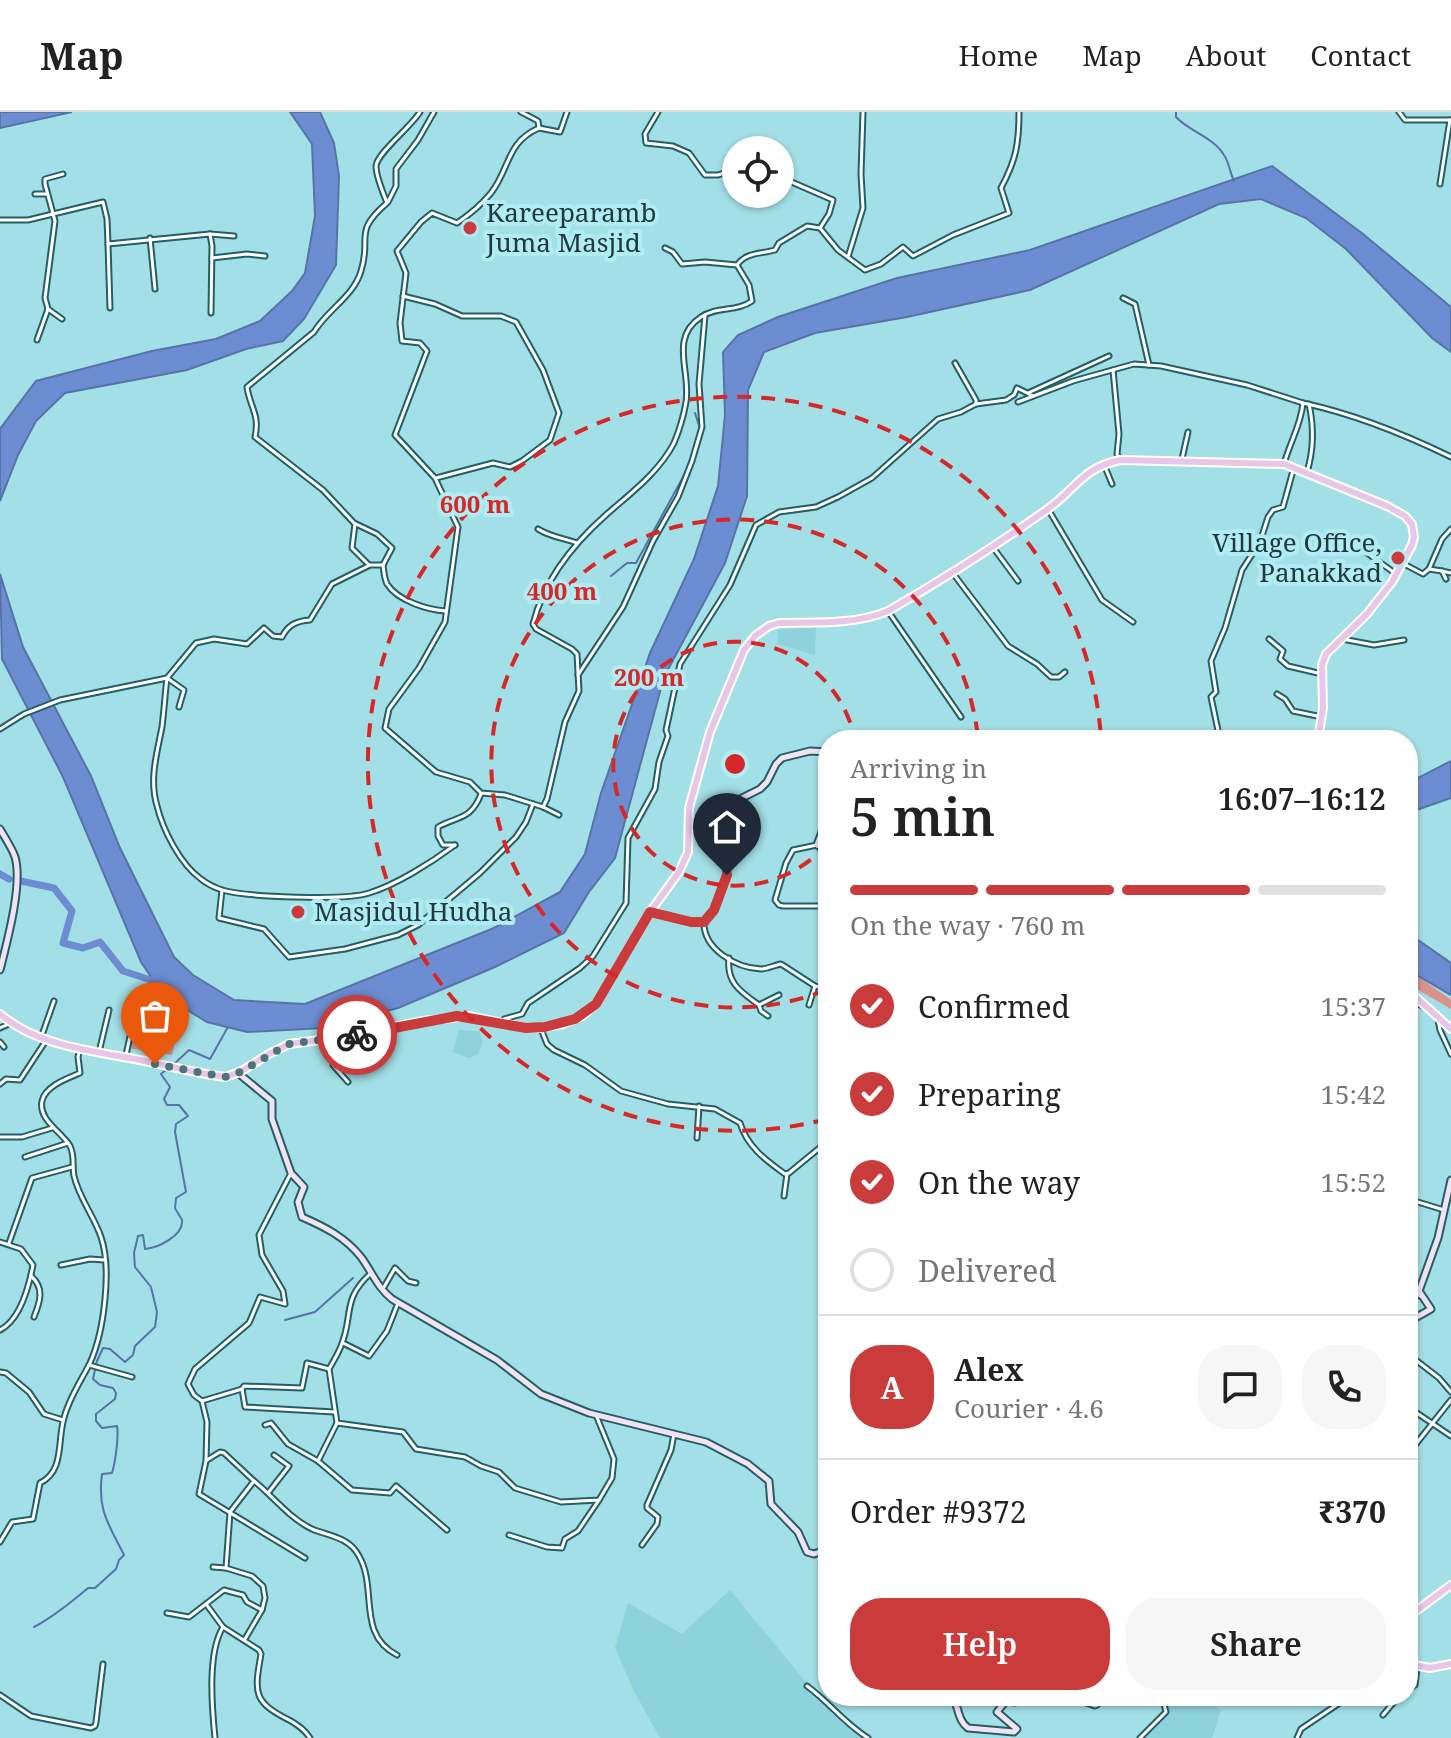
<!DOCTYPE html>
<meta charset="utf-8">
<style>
body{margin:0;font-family:"Noto Serif",serif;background:#f6f6f6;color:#222;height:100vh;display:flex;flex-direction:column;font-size:30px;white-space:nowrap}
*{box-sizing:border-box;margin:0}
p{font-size:26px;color:#767676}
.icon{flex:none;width:44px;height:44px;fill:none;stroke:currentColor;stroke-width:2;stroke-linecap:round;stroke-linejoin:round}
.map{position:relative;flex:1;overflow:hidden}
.drawer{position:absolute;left:818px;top:618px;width:600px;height:976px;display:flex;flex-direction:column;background:#fff;border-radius:32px;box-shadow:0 2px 6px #0004}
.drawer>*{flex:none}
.fabs{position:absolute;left:722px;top:24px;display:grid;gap:16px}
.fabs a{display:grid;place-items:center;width:72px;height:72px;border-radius:50%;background:#fff;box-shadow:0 2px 6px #0004;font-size:40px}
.pin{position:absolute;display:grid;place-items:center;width:68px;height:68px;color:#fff;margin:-82px -34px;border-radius:50% 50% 50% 0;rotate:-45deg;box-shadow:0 0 8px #0007}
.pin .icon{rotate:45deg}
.courier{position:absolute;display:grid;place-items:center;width:80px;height:80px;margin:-40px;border:6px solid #ca3b3b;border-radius:50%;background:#fff;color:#222;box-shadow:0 2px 10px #0007}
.headline em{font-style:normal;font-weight:600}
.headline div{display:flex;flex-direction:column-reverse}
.headline{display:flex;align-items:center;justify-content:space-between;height:136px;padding:0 32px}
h1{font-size:52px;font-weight:600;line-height:60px}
.bar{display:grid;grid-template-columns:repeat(4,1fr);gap:12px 8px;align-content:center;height:96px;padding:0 32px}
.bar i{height:10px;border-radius:6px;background:#e0e0e0}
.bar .current{background:#ca3b3b}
.bar p{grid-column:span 4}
.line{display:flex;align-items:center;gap:20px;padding:0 32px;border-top:2px solid #e0e0e0}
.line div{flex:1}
.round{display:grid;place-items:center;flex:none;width:84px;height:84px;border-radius:32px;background:#f6f6f6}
ol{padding:0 32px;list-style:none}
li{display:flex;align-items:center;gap:24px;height:88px}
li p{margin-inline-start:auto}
li .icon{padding:8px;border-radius:50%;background:#ca3b3b;color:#fff;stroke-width:4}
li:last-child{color:#767676}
li i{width:44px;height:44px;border:4px solid #e0e0e0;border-radius:50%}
.primary-button{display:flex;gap:16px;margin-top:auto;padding:16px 32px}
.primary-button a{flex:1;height:92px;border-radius:32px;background:#ca3b3b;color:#fff;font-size:32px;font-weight:600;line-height:92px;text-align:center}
.primary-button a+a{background:#f6f6f6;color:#222}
header{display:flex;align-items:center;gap:48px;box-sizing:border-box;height:112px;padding:0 40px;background:#fff;border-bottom:2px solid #e0e0e0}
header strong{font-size:38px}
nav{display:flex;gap:44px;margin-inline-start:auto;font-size:28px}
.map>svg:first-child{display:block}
.built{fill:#8ed3dc}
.green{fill:#d9928c}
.water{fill:#6d8dd2;stroke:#5674a5;stroke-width:2}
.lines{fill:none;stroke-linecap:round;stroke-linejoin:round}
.stream{stroke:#5674a5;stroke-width:2}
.river{stroke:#6d8dd2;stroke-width:7}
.street-casing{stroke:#235f65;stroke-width:7}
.secondary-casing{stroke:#235f65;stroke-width:9}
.primary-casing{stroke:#fff;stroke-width:10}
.street{stroke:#fff;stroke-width:3}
.secondary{stroke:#f3e2f4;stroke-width:5}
.primary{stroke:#e8c6e9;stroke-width:6}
.done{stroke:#4f7478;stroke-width:8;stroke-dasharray:0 14.4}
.route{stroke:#ca3b3b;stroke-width:10}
.ring{fill:none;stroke:#d62828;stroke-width:4;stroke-dasharray:14 10}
.poi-dot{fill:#ca3b3b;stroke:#b0ecf3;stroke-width:3}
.labels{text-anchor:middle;stroke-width:8;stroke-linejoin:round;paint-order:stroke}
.poi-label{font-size:26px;fill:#223a3d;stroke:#b0ecf3;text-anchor:start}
.centre{fill:#d62828;stroke:#b0ecf3;stroke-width:4}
.ring-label{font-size:24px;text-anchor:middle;font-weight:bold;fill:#d62828;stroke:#b0ecf3;stroke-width:8;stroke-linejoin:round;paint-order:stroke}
</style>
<header>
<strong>Map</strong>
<nav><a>Home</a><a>Map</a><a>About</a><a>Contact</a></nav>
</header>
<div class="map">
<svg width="1451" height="1626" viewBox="0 0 1451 1626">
<rect width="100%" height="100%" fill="#a3dfe6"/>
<!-- built -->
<g class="built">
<path d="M816,514l-1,29 -37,-11 -1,-14z"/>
<path d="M459,918l20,1 4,11 -5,12 -9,4 -16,-6z"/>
<path d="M730,1478l75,91 66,57h-211l-26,-47 -19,-43 13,-45 54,31z"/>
<path d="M1166,1584h32l23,14 -9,28h-72l26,-32z"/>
</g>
<!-- green -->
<g class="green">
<path d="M1408,857l43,31v9l-43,-25z"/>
<path d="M134,911l43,11 -5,21 -44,-7z"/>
</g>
<!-- water -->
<g class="water">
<path d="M0,0h72l-72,16z"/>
<path d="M290,0h30l14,31 5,33 -3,89 -32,54 -21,22 -37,8 -59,21 -122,23 -29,28 -18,34 -18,46v-72l36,-48 116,-30 64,-12 44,-18 32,-30 13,-18 10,-57 -3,-72z"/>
<path d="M1272,54l91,68 88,73v45l-19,-14 -86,-89 -40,-31 -45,-19 -42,5 -189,86 -123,27 -92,16 -51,19 -16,38 -1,106 -22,67 -61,114 -49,181 -26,34 -25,41 -69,34 -97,41 -74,20 -77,4 -40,-10 -43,-26 -23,-34 -78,-185 -61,-118 -2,-85 23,73 68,129 29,72 54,109 19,18 41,25 71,4 189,-76 66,-36 25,-38 16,-61 49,-140 44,-94 24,-73 7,-71 -2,-63 15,-17 40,-18 119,-39 133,-28z"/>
<path d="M1451,649v37l-43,15v-30z"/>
<path d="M1408,821l43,30v32l-43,-25z"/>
</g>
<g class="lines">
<!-- stream -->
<g class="stream">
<path d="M1176,0v5c14,15 37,20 48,38 5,7 6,18 10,26"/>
<path d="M695,301l5,16"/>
<path d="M611,464l16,-13h9l52,-95 7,-21"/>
<path d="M174,952l15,-14 21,9 18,-32"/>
<path d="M285,1208l30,-8 38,-34"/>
<path d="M34,1515c17,-9 40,-27 54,-39h7l21,-19 3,-9 5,-5c-15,-30 -27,-45 -22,-81l10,-1c3,-9 7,-37 5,-47l-15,2 -6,-7v-7l19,-15 1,-6 -3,-5 -13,-3 -7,-6 4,-18 6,-13 7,1 15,13 8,-7 2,-9 20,-19 2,-15 -6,-25 -16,-20 -1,-14 4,-17 5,-1 2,14c12,-1 39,-13 37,-29 0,-1 -7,-11 -7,-12l1,-10 10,-6 -11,-60 1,-8 12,-8 -9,-11h-12l-3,-6 6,-12 -9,-13 6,-5"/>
</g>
<!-- river -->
<g class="river">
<path d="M0,762l9,5"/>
<path d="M16,768l38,8 18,23 -9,32 20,5 17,-6 23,29 28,9 7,-3"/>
</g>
<!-- street casing -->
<g class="street-casing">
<g id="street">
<path d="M521,0l17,9 1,7"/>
<path d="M567,0l-7,20 -21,-4c-33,14 -29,41 -48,65 -10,12 -22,22 -34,30l-25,-10 -11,9 -24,29 9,22 -6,50 2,18 18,2 7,8 -32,84 40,43 23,49 -13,95 -26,46 -30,41 -4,19 51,44 34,10 11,11 24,2 38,12 4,-8 18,-77 14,-31 -2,-37 -5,-5 -36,-20 -3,-5c11,-44 41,-81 74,-110 24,-21 52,-42 67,-71 5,-12 10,-29 12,-41 5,-31 -17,-64 15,-85 16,-11 36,-5 51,-16l-3,-16 -12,-20c9,-13 24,-11 38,-15l4,-7 28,-17 13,2"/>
<path d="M658,0l-13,22 1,9 27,3 16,7 16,22h13l18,-6"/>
<path d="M1399,0l6,8h46"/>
<path d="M780,65l53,23 -4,14 -9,14 18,22 27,20 16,-6 22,-17 10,9 40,-21 56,-22 -8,-25c15,-28 18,-44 18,-76"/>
<path d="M1440,72l10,-64"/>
<path d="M35,82h12"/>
<path d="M388,90l8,-16v-17l22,-29 16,-28"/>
<path d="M0,108h28l75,-18 4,17 1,25 102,-10 2,12 -1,67"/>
<path d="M210,122l24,2"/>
<path d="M150,126l5,51"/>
<path d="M108,132l2,64"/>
<path d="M665,136l8,4 9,12 23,-2 32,3"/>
<path d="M848,145l15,-49 -2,-34 2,-62"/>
<path d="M212,146l35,-4 18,2"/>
<path d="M403,184l32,8 27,12h39l15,6 27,48 16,43 -9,27 -28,21 -12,6 -17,-4 -57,15"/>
<path d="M1123,186l12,6 14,61"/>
<path d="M62,207l-14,-10 -3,-11 10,-77 -10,-37v-5l18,-5"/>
<path d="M37,228l11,-31"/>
<path d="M955,251l21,37v4"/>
<path d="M1113,258l6,64 -2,20 3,6"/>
<path d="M1028,281l81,-37"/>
<path d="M1018,290l55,-21 61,-17 27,2 86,19 56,18"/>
<path d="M1182,347l6,-27"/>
<path d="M1284,352c6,-22 17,-39 19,-61 51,11 101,31 148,54"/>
<path d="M1105,355l7,17"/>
<path d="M1307,360c7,-23 7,-45 2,-68"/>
<path d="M1048,397l54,91 31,22"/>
<path d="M355,412l-3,24 17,17"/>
<path d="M538,417c12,8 26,9 39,14"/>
<path d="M992,434l26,35"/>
<path d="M1367,441l29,21"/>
<path d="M1404,452l19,10 6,-5 13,2 4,8"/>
<path d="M383,453l9,-17 -15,-14 -23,-11 -31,-33 -68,-53c5,-23 -5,-29 -8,-50l67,-55c13,-22 40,-36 47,-61 11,-34 -9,-38 26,-68 -4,-11 -11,-26 -11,-37 1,-13 35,-39 44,-54"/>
<path d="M383,453c1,7 1,13 4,19 11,17 41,26 59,27"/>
<path d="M1429,457l13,-30 9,-10"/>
<path d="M1442,459l9,2"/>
<path d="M952,460l56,74 29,18 14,13h8l6,-5"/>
<path d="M888,499l73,106"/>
<path d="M1269,527l14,12 -3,8 8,7 34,8"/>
<path d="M1342,527l32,6 30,-5"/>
<path d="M578,563l45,-68 30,-66 25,-44 14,-36 10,-34 -3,-43 6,-69"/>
<path d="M167,566c-2,16 -3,33 -5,49 -5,26 -13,52 -5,79 6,24 23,58 44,73 5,4 15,9 21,11 25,7 123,11 147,3 27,-8 63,-31 86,-48"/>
<path d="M167,566l17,12 -5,17"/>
<path d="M1277,582l8,5 8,12 29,6"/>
<path d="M0,617l24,-15 36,-14 107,-22 29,-35 18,-4 33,5 17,-16 9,8 9,1c6,-12 14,-16 28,-17l22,-36 38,-19h13"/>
<path d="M1220,628l-9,-43 5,-5 -5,-31 14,-33 17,-58 18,-28 8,-25 5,-7 10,-3 11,-40"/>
<path d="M543,695l16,8"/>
<path d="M455,733h-12l-5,-9v-9c20,-11 33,-7 43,-33"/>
<path d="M817,733l-24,5 -7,13 -11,37 4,5 4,1h45"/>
<path d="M222,778l-3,28 45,11 25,28 56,-8 53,-14 20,-10 62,-52 36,-36 10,-15 7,-18"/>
<path d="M704,810c-1,27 32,46 57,47 6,0 14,-4 20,-5l34,22 13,3"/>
<path d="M828,810v6"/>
<path d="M729,846c-3,25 12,34 30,47l20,-10"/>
<path d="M1408,889l15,5"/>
<path d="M759,893l2,6 7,5"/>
<path d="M809,893l6,-19"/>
<path d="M1438,908l2,10 11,24"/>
<path d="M502,911l2,-4 18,-5 6,-11 52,-35 13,-12 33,-53 2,-65 27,-49 4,-27 9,-26 -2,-6 14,-66 50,-79 26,-60 23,-13 37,-5 22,-10 34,-19 66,-59 23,-7 15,-8 30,-4 8,-5 3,-7 16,8"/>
<path d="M0,916l11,-5"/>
<path d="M541,917l6,15 7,6 31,15 36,26 47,13 47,5 25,14c7,23 25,37 45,51l4,-1 39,-32"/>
<path d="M42,923l12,-34"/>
<path d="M337,926l-4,27 15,17"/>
<path d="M0,930l4,5"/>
<path d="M99,940l10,-42"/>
<path d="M126,943l11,-51"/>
<path d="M0,972l6,-5 14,1 27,-41"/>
<path d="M0,1025h22l30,-9"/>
<path d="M697,1026l2,-32"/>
<path d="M824,1035l1,-33 3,-1"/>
<path d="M25,1045l43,-14"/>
<path d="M291,1061l-32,62 3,20 21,36 2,13 -25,-7 -11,26 -54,46 -7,15 6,11 8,6 5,21 -1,39 -7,33 106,64"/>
<path d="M784,1084l3,-22"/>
<path d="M1408,1087l36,11"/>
<path d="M0,1130l21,7 12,16c-4,21 -13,55 -33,65"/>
<path d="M9,1131l23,-65 40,-11"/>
<path d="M61,1153l29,-6 14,1"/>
<path d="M31,1164c14,12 9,26 3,41"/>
<path d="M384,1175l11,-19 13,13 8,2"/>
<path d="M1408,1175l4,5 8,4"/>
<path d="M343,1231l26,13 18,-25 11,-28"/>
<path d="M1408,1242l31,24 12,14"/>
<path d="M89,1253l43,12"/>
<path d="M329,1257l8,54 66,9 13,17 49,8 16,9 18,6 16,16 46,14 38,-2 13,-22 2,-19 -18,-44"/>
<path d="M0,1260l6,1 23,19 15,22 19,6"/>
<path d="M242,1277l3,18 89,5"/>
<path d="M202,1289l40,-12 2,-3 58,2 5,-25 22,6c4,-7 9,-15 12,-23 13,-31 0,-46 30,-73"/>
<path d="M1408,1295l43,29"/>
<path d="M265,1313l6,-2 17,21 30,17 19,-38"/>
<path d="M1408,1342l43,-54"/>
<path d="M207,1348l13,-8 4,1 30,28"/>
<path d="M318,1349l34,29 38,3 6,-7 51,44"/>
<path d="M268,1381l21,-27 -15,-11"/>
<path d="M509,1423l38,12 15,1 3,-9 13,-8 21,-31"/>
<path d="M0,1430l12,-20 21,-3 7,-36c25,-12 17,-43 24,-65 5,-20 17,-37 26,-55 14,-31 22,-94 11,-126 -7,-21 -22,-39 -27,-61 -2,-11 1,-20 -4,-30 -8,-14 -32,-26 -28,-45 3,-15 26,-23 38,-28l-2,-16 2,-9"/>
<path d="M642,1433l15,-21 1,-7 -11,-9v-3l24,-55 3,-16"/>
<path d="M213,1455l13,1"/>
<path d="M206,1492l17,23c-16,26 -11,81 -8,111"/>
<path d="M262,1498l3,-12 -2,-12 -11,-10 -26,-8 4,-56 24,-31c19,15 35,37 58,48 17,7 37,8 47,27 19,33 -3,78 38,99"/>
<path d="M167,1501l22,4 35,-27 19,5 4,7 15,8 -17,29"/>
<path d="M223,1515l36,23 2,4c-7,40 -8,48 30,67 8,5 14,9 19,17"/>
<path d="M807,1574c22,16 37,37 61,52"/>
<path d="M1408,1578l7,-5 2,-18"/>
<path d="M0,1583l31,21 60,12 4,-2 1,-4 7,-58"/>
<path d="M1383,1603l16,-19"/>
<path d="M1140,1626l26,-26 -4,-16"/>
<path d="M1297,1626l4,-9 49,-33"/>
</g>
</g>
<!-- secondary casing -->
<g class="secondary-casing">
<g id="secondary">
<path d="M828,704l-11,29 11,7"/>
<path d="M0,717c5,9 12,19 15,28 8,27 -8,85 -15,113"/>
<path d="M650,800l41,10h13l10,-12 13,-35 -2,-47 3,-14 10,-14 22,-11 7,-7 9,-18 6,-6 28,-7 18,1"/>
<path d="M238,961l34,28v18l19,54 13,14 -6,15 4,15c23,10 43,20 59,40 11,15 16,30 31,42l105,61 44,34 48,19 117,29 42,22 21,17 2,23 27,28 9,20 7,2 14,-5"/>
<path d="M1408,1210l23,-13 -12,-18 19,-53 13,-58"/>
<path d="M952,1584c7,10 5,24 16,32l46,4 3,-3 -20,-17 9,-11 9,1 7,-6"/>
<path d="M1070,1584l25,9 15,-9"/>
</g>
</g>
<!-- primary casing -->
<g class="primary-casing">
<g id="primary">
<path d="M1408,878l43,39"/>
<path d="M0,902c37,32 93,37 140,46 28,6 57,13 85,17l15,-5 29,-18 20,-10 61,-8 73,-15 46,-5 57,12h14l23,-4 19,-8 14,-12 54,-92 29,-40 9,-20 1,-44 21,-76 34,-82 11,-14 14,-10 10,-3c37,-1 75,2 109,-12 54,-31 106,-64 157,-100 30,-20 36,-43 75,-51l164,4 103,42 18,10 7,8 2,13 -2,8 -20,37 -25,32 -41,40 -4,11 1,43 -5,32"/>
<path d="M1408,1505l43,-32"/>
<path d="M1408,1552l22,4 21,-4"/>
</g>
</g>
<!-- street -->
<use href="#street" class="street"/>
<!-- secondary -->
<use href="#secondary" class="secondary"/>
<!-- primary -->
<use href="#primary" class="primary"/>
</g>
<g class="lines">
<!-- done -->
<path class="done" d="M155,952l70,13 15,-5 49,-28 68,-9"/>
<!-- route -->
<path class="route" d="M357,923l100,-19 69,12 19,-1 30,-8 21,-15 54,-92 41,10h13l10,-12 13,-35"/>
</g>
<!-- distance rings -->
<g class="ring">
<path d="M828 731A122 122 0 1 1 855 628"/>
<path d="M826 878A244 244 0 1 1 978 626"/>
<path d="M827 1007A367 367 0 1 1 1101 626"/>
</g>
<!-- markers -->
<g class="poi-dot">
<circle cx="470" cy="116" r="8"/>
<circle cx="1398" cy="446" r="8"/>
<circle cx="298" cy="800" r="8"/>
</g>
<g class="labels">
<!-- poi labels -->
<g class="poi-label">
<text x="486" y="110">Kareeparamb<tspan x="486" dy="30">Juma Masjid</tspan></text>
<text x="1382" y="440" text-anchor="end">Village Office,<tspan x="1382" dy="30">Panakkad</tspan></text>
<text x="314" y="809">Masjidul Hudha</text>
</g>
</g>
<circle cx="735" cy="652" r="12" class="centre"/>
<g class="ring-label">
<text x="475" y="401">600 m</text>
<text x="562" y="488">400 m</text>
<text x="649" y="574">200 m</text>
</g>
</svg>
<div class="fabs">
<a><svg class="icon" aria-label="locate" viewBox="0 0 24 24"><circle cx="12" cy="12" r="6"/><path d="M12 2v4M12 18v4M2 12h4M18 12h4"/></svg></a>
</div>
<div class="pin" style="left:155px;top:952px;background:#ea580c"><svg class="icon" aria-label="bag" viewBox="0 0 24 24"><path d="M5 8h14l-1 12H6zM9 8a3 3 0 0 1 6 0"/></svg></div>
<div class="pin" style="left:727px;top:763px;background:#1f2937"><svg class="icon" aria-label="home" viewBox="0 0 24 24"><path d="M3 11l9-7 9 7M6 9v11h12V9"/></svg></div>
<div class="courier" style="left:357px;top:923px"><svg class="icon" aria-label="bike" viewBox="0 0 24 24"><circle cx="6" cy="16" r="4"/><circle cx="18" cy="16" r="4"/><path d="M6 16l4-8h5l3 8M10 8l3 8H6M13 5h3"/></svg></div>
<section class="drawer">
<div class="headline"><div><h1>5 min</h1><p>Arriving in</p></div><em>16:07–16:12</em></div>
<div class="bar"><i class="current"></i><i class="current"></i><i class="current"></i><i></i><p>On the way · 760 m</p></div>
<ol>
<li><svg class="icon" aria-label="check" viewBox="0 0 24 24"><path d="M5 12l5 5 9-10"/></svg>Confirmed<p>15:37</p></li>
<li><svg class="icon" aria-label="check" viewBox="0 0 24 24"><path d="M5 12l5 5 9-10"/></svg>Preparing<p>15:42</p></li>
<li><svg class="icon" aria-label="check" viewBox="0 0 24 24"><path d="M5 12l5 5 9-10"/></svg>On the way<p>15:52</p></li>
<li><i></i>Delivered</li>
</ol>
<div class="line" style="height:144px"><b class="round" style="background:#ca3b3b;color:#fff">A</b><div><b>Alex</b><p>Courier · 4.6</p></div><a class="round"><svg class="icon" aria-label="chat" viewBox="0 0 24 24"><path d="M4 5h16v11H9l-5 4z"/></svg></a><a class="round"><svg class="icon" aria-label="phone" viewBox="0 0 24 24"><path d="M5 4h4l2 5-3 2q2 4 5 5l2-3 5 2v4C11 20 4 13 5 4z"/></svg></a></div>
<div class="line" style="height:104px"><div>Order #9372</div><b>₹370</b></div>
<div class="primary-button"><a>Help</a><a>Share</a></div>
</section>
</div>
